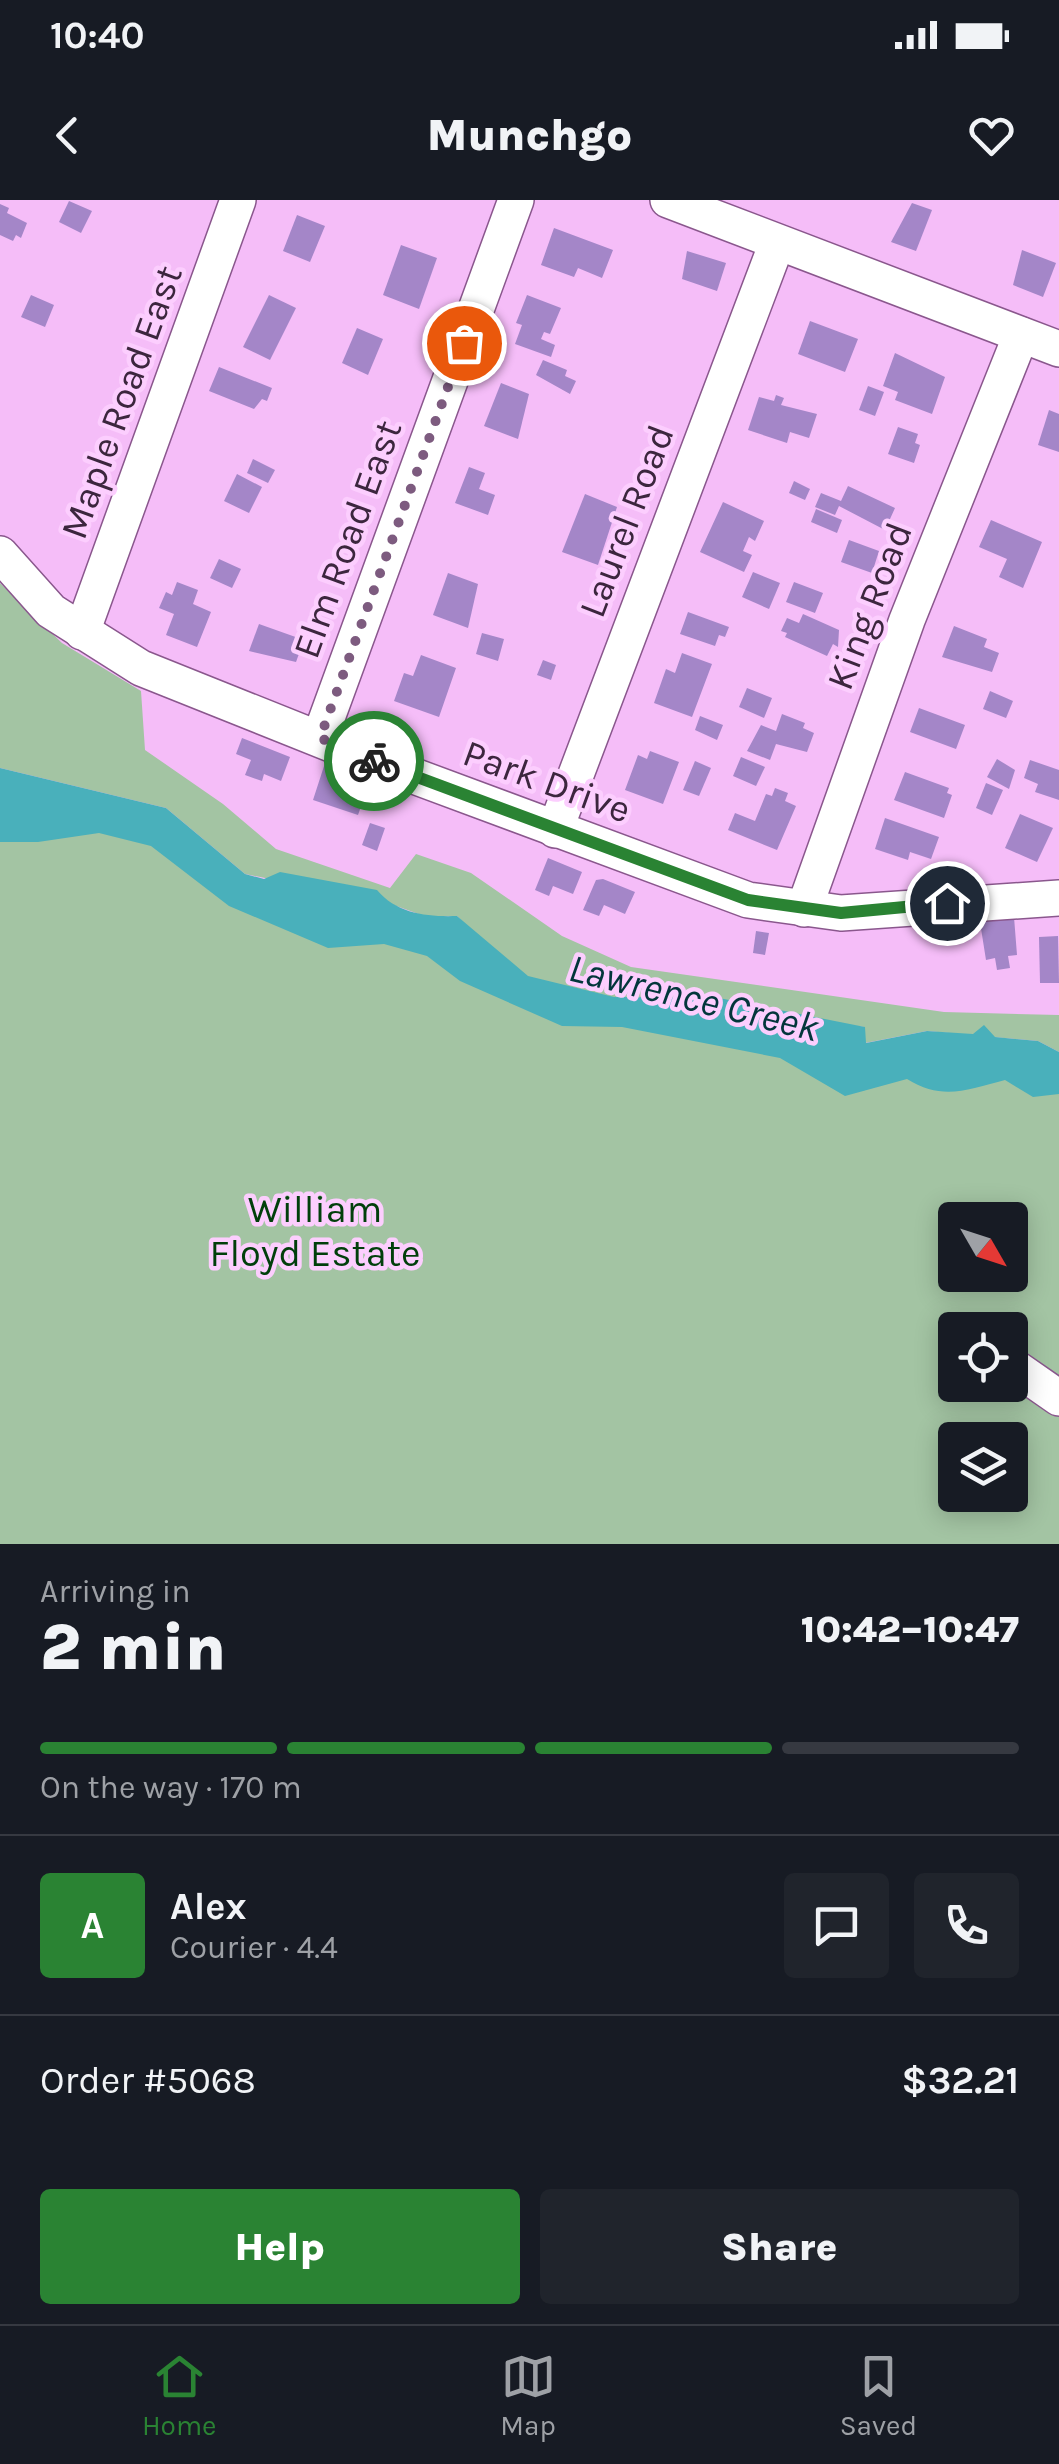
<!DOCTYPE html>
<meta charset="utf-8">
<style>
body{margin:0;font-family:Karla,sans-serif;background:#20242c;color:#f1f3f6;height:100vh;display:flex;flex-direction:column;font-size:38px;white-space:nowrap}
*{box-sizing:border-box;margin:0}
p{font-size:32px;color:#9ea1a6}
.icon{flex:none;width:55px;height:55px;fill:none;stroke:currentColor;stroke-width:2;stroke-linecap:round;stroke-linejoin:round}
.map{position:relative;height:1344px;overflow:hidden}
.drawer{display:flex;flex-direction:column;background:#171b24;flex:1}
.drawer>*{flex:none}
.needle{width:65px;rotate:129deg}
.controls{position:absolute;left:938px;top:1002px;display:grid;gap:20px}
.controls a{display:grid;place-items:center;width:90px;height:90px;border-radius:10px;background:#171b24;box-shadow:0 5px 25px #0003;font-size:50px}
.pin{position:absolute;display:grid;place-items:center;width:85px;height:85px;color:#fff;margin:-42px;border:5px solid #fff;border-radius:50%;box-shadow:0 2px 10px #0007}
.courier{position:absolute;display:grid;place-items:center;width:100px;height:100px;margin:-50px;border:8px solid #2a8333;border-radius:50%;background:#fff;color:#222;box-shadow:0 2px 12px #0007}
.overview em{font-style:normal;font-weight:800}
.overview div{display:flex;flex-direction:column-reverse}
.overview{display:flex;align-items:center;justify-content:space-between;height:170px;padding:0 40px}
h1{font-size:65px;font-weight:800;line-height:75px}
.bar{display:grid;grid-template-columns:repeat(4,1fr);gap:15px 10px;align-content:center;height:120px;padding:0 40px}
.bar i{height:12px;border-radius:8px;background:#363941}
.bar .on{background:#2a8333}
.bar p{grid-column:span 4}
.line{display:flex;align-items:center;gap:25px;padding:0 40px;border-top:2px solid #363941}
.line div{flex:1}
.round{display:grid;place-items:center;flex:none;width:105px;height:105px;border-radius:10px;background:#20242c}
.button{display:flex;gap:20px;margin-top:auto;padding:20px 40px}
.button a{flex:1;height:115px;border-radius:10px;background:#2a8333;color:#fff;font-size:40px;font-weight:800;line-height:115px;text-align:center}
.button a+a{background:#20242c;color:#f1f3f6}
.status{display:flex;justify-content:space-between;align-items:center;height:70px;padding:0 50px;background:#171b24;direction:ltr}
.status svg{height:28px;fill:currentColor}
header{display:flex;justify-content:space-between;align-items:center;height:130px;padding:0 40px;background:#171b24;font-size:45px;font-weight:800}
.tabs{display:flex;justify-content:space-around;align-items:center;height:140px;border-top:2px solid #363941;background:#171b24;font-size:28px;color:#9ea1a6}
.tabs a{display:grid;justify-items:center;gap:5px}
.tabs .on{color:#2a8333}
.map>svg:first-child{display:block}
.green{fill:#a3c4a3;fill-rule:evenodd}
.water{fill:#49b0bb}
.building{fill:#a486c8}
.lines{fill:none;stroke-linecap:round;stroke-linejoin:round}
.minor-casing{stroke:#8a578d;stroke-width:38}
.minor{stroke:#fff;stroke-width:35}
.done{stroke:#7d5b7f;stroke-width:10;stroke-dasharray:0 18}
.route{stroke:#2a8333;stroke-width:12}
.labels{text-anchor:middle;stroke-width:9;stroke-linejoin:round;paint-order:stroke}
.street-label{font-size:38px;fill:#3c263e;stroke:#fccefe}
.park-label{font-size:38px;fill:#013f0b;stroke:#fccefe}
.water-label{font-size:40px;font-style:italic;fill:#03363b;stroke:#fccefe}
</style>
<div class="status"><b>10:40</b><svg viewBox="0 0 49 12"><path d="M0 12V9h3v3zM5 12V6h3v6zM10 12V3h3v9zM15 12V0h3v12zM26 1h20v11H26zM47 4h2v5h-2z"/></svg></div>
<header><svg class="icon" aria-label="back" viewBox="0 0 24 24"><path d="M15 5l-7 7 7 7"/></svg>Munchgo<svg class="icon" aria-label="heart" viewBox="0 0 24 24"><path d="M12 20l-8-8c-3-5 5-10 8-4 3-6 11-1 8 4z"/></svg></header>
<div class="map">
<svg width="1059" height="1344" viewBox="0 0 1059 1344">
<rect width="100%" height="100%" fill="#f5bdf8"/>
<!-- green -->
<path class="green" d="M0,383l62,60 79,48 4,59 78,54 53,45 114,39 26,-34 55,19 91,63 69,31 313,45 115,3v37l-21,-11 -111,-10 -62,12 -1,-16 -43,-6 73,44 165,8v471h-1059v-752l158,31 73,56 249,60 -23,-23 -30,1 -39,-14 -143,-29 -79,-66 -166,-40zM955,1020h55v55h-55zM955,1130h55v55h-55zM955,1240h55v55h-55z"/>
<!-- water -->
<path class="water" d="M0,568l166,40 79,66 19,5 16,-7 97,18c20,24 51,27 80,26l71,60 86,21 105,1 146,29 1,16 61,-12 46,3 11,-9 11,12 43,4 21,11v42l-26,3 -28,-17c-39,10 -62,21 -98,-1l-62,17 -65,-38 -158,-31 -60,-1 -102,-45 -33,-25 -43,-12 -56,4 -99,-42 -78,-60 -52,-13 -61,9h-38z"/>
<!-- building -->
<g class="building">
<path d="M69,1l23,10 -11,22 -22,-11z"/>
<path d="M912,3l20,7 -16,41 -25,-9z"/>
<path d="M0,4l9,4 -2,5 20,10 -6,15 -5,-3 -3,6 -13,-6z"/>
<path d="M297,15l28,11 -15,36 -27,-11z"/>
<path d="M554,28l59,22 -11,28 -24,-10 -4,9 -33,-12z"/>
<path d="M401,45l36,13 -18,51 -36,-14z"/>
<path d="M1022,50l34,13 -13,34 -30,-12z"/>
<path d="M687,51l39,12 -9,28 -35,-12z"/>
<path d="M31,95l23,10 -9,22 -24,-10z"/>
<path d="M269,95l27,13 -26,52 -27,-13z"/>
<path d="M527,95l34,13 -11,26 -6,-2 -3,7 14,6 -4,12 -36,-13 7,-19 -6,-2z"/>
<path d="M810,121l48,18 -13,33 -47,-18z"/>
<path d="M357,128l26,11 -15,36 -26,-12z"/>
<path d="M895,153l50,24 -13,37 -37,-14 3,-8 -15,-6z"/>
<path d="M543,160l24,10 -2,6 11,5 -6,13 -34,-19z"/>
<path d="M219,167l53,21 -5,13 -5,-2 -8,10 -45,-18z"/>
<path d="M501,183l28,11 -11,45 -34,-13z"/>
<path d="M868,186l16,6 -9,24 -16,-6z"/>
<path d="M776,195l8,3 -3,7 36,9 -8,24 -19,-6 -3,11 -39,-13 11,-33 15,4z"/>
<path d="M1049,210l10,4v38l-21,-7z"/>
<path d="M898,227l20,7 -3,9 5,2 -6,18 -26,-9z"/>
<path d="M253,259l22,11 -7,13 -21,-10z"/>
<path d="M469,267l16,6 -6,16 16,6 -7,20 -33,-12z"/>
<path d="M237,274l25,13 -13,26 -25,-12z"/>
<path d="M794,281l16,8 -5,11 -16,-7z"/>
<path d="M848,286l47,22 -10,22 -46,-24 -4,9 -20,-8 6,-14 20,8z"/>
<path d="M585,294l32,13 -19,58 -36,-13z"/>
<path d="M723,302l41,19 -9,20 -6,-4 -6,14 9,4 -8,17 -44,-20z"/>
<path d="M816,309l26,11 -5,13 -26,-11z"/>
<path d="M991,320l51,22 -19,46 -24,-11 8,-18 -28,-12z"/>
<path d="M849,340l30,11 -7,22 -31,-11z"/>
<path d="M219,359l22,10 -9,19 -22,-10z"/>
<path d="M753,372l27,11 -11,26 -27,-12z"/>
<path d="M448,373l30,11 -10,44 -35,-13z"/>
<path d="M177,382l21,8 -5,14 18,8 -14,35 -31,-12 8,-21 -15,-6 7,-16 6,3z"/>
<path d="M794,382l29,11 -8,20 -29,-11z"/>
<path d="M688,412l41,15 -4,10 -6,-2 -4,11 -35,-12z"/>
<path d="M803,414l36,16 -1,17 -5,-3 -6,12 -42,-19 2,-4 -6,-2 6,-13 12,5z"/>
<path d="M259,424l45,16 -8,22 -47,-11z"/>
<path d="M954,426l33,13 -3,8 15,6 -7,19 -50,-15z"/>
<path d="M482,433l22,6 -6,22 -22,-7z"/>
<path d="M682,453l30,11 -20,53 -38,-14 12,-34 9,4z"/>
<path d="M421,455l35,13 -17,49 -45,-16 10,-28 9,3z"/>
<path d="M543,460l13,5 -5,15 -14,-5z"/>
<path d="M747,488l25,10 -8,20 -25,-11z"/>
<path d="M990,491l23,10 -7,17 -23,-9z"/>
<path d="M919,508l46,17 -9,24 -46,-17z"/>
<path d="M782,514l23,9 -2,5 11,5 -7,19 -31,-8 -6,16 -23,-9 14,-26 15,6z"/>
<path d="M700,516l23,9 -6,15 -22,-10z"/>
<path d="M242,538l48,19 -9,24 -17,-7 -2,7 -17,-6 6,-15 -15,-6z"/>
<path d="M650,551l29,11 -16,42 -38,-14 13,-35 9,4z"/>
<path d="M741,557l24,10 -9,19 -23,-10z"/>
<path d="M997,559l18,11 -6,19 -22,-12z"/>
<path d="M1030,560l29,10v30l-24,-8 3,-8 -14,-6z"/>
<path d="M695,561l16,7 -12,28 -16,-6z"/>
<path d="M325,563l18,6 -2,8 27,9 -10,29 -45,-15z"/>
<path d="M905,572l44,16 -2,5 5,2 -8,23 -50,-18z"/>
<path d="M986,583l17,7 -11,25 -16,-7z"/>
<path d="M775,588l13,5 -3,8 11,5 -19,44 -49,-20 7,-17 20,8 11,-27 6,2z"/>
<path d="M1020,614l33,14 -16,34 -32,-14z"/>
<path d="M885,618l54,19 -8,22 -21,-7 -2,8 -33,-11z"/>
<path d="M370,623l15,5 -8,23 -15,-6z"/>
<path d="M548,658l34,14 -9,22 -20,-8 -4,10 -14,-6z"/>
<path d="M603,679l32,13 -10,22 -21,-9 -5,11 -16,-6 13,-30z"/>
<path d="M1002,712l1,8 11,-3 3,38 -9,1 2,12 -13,2 -2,-12 -9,2 -7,-44z"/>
<path d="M756,731l13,2 -4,22 -12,-2z"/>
<path d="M1058,736l1,47h-19l-1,-46z"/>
</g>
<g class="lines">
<!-- minor casing -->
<g class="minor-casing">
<g id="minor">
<path d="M668,0l391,149"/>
<path d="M0,354l51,57 90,57 230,92 377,140 93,13 218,-15"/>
<path d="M82,432l156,-432"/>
<path d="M320,537l196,-537"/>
<path d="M555,630l222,-587"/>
<path d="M804,709l103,-289 114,-285"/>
<path d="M1010,1164l49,34"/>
</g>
</g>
<!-- minor -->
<use href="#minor" class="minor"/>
</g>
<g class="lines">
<!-- done -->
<path class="done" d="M374,561l-54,-23 144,-395"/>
<!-- route -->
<path class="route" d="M374,561l374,139 93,13 106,-10"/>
</g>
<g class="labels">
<!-- street labels -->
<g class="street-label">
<text transform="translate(121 202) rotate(-70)" y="13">Maple Road East</text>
<text transform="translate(626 321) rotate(-69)" y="13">Laurel Road</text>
<text transform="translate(347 339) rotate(-70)" y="13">Elm Road East</text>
<text transform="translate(869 406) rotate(-69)" y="13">King Road</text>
<text transform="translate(547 581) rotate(20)" y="13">Park Drive</text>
</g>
<!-- park labels -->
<g class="park-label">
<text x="315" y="1022">William<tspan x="315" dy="44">Floyd Estate</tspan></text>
</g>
<!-- water labels -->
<g class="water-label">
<text transform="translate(694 797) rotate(14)" y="14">Lawrence Creek</text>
</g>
</g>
</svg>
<div class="controls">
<a><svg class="needle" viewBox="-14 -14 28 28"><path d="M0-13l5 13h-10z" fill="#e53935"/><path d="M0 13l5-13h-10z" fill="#9ea1a6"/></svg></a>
<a><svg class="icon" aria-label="locate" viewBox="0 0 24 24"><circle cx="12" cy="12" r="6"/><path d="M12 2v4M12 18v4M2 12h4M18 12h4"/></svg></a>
<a><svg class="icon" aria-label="layers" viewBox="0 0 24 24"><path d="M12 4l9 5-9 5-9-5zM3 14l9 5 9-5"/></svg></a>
</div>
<div class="pin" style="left:464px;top:143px;background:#ea580c"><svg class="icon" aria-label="bag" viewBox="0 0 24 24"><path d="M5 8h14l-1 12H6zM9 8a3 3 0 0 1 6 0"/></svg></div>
<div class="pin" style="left:947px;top:703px;background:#1f2937"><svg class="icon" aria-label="home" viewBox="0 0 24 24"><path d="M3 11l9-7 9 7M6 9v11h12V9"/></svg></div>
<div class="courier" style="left:374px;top:561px"><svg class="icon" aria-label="bike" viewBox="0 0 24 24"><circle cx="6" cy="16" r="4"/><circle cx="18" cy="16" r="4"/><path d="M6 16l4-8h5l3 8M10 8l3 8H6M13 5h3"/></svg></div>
</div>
<section class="drawer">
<div class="overview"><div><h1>2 min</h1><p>Arriving in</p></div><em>10:42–10:47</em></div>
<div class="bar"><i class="on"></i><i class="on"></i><i class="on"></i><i></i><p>On the way · 170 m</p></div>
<div class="line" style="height:180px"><b class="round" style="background:#2a8333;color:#fff">A</b><div><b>Alex</b><p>Courier · 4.4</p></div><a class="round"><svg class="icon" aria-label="chat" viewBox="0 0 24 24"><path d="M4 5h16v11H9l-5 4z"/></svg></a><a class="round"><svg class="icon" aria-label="phone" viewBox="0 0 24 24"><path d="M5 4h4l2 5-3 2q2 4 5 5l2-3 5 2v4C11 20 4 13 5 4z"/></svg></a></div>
<div class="line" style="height:130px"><div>Order #5068</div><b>$32.21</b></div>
<div class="button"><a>Help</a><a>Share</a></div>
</section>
<nav class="tabs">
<a class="on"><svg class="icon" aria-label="home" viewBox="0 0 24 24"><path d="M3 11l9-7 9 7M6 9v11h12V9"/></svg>Home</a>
<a><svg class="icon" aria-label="map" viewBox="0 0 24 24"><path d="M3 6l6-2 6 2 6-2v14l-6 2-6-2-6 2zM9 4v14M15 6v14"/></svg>Map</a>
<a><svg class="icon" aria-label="saved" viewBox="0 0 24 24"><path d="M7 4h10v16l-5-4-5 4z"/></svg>Saved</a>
</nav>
